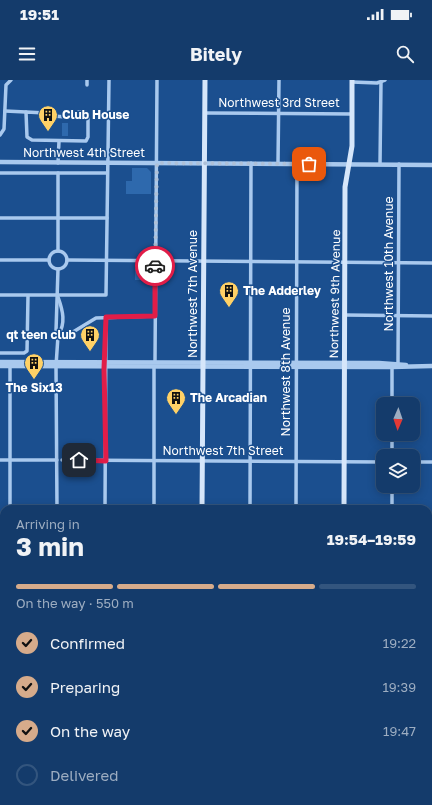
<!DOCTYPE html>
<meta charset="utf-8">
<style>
body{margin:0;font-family:"Golos Text",sans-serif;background:#1d4271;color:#f1f3f6;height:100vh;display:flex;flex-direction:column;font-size:15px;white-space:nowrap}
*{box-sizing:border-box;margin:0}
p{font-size:13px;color:#9dadc1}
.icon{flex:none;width:22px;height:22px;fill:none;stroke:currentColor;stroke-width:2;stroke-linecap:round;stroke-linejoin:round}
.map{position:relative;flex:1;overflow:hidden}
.details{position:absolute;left:0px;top:425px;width:432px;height:300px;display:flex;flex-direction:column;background:#143b6b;border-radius:12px 12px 0 0;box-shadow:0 2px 10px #0003,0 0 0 1px #33557e}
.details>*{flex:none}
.needle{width:26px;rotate:182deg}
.controls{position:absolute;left:376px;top:317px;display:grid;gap:8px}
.controls a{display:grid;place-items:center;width:44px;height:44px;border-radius:8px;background:#143b6b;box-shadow:0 2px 10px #0003,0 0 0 1px #33557e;font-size:20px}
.pin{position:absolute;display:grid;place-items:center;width:34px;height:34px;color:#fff;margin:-17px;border-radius:8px;box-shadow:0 2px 6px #0006}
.courier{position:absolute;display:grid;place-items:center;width:40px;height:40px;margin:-20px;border:3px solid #e11d48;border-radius:50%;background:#fff;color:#222;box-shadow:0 1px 5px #0007}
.head em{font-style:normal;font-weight:700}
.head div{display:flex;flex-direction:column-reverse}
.head{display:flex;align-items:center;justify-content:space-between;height:68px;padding:0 16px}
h1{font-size:26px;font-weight:700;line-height:30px}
.bar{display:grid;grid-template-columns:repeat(4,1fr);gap:6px 4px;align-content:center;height:48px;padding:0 16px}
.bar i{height:5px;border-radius:3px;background:#33557e}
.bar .active{background:#d6ab8b}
.bar p{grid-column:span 4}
ol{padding:0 16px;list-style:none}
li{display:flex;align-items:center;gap:12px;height:44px}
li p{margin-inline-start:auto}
li .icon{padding:4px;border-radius:50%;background:#d6ab8b;color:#111;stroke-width:4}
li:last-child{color:#9dadc1}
li i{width:22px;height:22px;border:2px solid #33557e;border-radius:50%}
.status{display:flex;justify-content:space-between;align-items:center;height:28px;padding:0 20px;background:#143b6b;direction:ltr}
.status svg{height:11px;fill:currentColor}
header{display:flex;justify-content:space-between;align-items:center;height:52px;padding:0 16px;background:#143b6b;font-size:18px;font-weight:700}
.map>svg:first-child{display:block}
.green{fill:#2e69ad}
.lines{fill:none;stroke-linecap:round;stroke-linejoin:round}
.minor{stroke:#a9c9ee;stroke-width:3.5}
.tertiary{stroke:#a9c9ee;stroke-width:4.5}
.secondary{stroke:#d6e6fa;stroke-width:5}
.primary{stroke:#f0f6ff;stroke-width:6}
.done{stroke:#afc1d8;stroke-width:4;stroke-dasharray:0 7.2}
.route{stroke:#e11d48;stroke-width:5}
.labels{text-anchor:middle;stroke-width:3;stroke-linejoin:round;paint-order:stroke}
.street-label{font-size:12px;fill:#fff;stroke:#1b4f8f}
.poi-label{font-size:12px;font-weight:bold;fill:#fff;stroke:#1b4f8f;text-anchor:start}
</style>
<div class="status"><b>19:51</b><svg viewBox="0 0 49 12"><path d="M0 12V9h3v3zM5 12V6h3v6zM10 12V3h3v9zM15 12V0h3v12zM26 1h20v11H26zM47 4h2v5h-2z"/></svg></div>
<header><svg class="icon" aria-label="menu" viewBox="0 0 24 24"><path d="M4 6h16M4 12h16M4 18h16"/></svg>Bitely<svg class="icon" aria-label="search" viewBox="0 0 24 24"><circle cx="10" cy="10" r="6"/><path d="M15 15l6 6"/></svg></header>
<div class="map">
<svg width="432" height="725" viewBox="0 0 432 725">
<rect width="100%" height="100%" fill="#1b4f8f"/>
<!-- green -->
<g class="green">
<rect x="62" y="43" width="6" height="13"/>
<path d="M132,88h15l4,4v22h-25v-13h6z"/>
<rect x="135" y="188" width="7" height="12"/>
</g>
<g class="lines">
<!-- minor -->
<g class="minor">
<path d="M352,2l25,1 8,-3"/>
<path d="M87,5v-5"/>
<path d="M5,31l21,1"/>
<path d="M26,32l20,1 7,3 13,1 13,-5h6l3,3v22l-2,4 -54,-1 -5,-3z"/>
<path d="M205,33l147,1"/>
<path d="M0,55l4,-6 2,-44 5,-5"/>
<path d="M58,83l1,-22"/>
<path d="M278,83l1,-83"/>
<path d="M380,84l1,-82"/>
<path d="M0,93h107"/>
<path d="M0,138h107"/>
<path d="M58,171v-78"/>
<circle cx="58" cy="180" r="9"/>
<path d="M0,180h49"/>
<path d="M67,180l365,3"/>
<path d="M0,215h106l3,-215"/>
<path d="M345,235l87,1"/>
<path d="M58,256l15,-4 23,-14 59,-2"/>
<path d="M58,256c8,-13 5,-25 0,-39"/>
<path d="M0,273h24l3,-2 1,-55"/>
<path d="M155,282l2,-282"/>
<path d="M398,283l1,-199"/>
<path d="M392,324v-37"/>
<path d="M392,354v22"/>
<path d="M0,380h57"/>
<path d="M62,380l321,2"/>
<path d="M413,382h19"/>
<path d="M10,429v-143"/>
<path d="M57,429l-1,-143 2,-30 -2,-5 2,-62"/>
<path d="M105,429l1,-192"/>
<path d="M154,429v-142"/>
<path d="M250,429l1,-346"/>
<path d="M296,429l1,-346"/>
<path d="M392,429v-23"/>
<path d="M0,476h4"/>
<path d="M428,478h4"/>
<path d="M0,572h4"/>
<path d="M428,574h4"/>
<path d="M349,722l40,-1"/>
<path d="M8,725v-4"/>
<path d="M56,725v-4"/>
<path d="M103,725v-4"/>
<path d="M153,725v-4"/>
<path d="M248,725l1,-4"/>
<path d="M294,725v-4"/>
</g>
<!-- tertiary -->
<g class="tertiary">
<path d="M0,82l432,3"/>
<path d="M0,282l379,1 27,2"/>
<path d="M0,286l392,1 40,-1"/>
<path d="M199,725v-4"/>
</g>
<!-- secondary -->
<g class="secondary">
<path d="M202,429l3,-429"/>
<path d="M344,429l1,-322 7,-41v-66"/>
<path d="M349,721v4"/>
<path d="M342,725v-4"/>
</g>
<!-- primary -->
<g class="primary">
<path d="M0,666h4"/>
<path d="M428,669h4"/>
<path d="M0,674h4"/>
<path d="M428,677h4"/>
</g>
</g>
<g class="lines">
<!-- done -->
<path class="done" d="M155,186l2,-103 152,1"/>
<!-- route -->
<path class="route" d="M79,380l27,1 -2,-92 2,-52 49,-1v-50"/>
</g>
<!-- icons -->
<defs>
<g id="building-pin" transform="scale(1)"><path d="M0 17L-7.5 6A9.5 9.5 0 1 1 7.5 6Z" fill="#ffd166" stroke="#1b4f8f"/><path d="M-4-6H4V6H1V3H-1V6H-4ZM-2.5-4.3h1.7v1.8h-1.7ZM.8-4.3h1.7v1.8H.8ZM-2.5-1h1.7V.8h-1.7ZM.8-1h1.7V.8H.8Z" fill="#111"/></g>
</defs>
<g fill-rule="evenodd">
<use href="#building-pin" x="48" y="35"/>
<use href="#building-pin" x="229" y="211"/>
<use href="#building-pin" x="90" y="255"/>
<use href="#building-pin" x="34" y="283"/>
<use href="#building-pin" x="176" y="318"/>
</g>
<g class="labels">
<!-- street labels -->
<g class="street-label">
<text x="279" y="27">Northwest 3rd Street</text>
<text x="84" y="77">Northwest 4th Street</text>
<text transform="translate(389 184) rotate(-90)" y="4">Northwest 10th Avenue</text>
<text transform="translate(193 214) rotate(-90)" y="4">Northwest 7th Avenue</text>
<text transform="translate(335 214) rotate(-89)" y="4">Northwest 9th Avenue</text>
<text transform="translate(286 292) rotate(-90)" y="4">Northwest 8th Avenue</text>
<text x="223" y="375">Northwest 7th Street</text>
</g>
<!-- poi labels -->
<g class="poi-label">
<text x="62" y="39">Club House</text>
<text x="243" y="215">The Adderley</text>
<text x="76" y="259" text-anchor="end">qt teen club</text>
<text x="34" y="312" text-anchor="middle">The Six13</text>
<text x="190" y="322">The Arcadian</text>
</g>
</g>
</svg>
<div class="controls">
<a><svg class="needle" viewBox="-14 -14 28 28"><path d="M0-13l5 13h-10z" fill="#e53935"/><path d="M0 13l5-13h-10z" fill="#9dadc1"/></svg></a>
<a><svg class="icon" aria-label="layers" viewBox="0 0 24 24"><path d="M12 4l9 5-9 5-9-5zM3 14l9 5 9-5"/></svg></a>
</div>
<div class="pin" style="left:309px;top:84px;background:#ea580c"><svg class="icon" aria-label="bag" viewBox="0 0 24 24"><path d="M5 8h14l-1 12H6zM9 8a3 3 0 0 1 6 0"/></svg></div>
<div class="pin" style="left:79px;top:380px;background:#1f2937"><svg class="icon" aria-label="home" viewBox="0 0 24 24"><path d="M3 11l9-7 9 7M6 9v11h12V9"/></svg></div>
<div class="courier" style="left:155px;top:186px"><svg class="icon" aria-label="car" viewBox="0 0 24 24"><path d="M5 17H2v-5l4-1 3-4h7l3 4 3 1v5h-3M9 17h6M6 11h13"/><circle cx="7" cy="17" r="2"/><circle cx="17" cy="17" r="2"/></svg></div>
<section class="details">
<div class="head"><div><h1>3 min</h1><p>Arriving in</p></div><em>19:54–19:59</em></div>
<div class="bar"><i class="active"></i><i class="active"></i><i class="active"></i><i></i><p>On the way · 550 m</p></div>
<ol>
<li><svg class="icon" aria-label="check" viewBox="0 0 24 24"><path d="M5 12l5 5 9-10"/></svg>Confirmed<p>19:22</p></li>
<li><svg class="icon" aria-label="check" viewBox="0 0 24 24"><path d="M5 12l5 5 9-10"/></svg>Preparing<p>19:39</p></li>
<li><svg class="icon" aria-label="check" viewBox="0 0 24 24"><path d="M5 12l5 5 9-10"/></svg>On the way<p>19:47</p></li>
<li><i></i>Delivered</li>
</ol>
</section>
</div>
